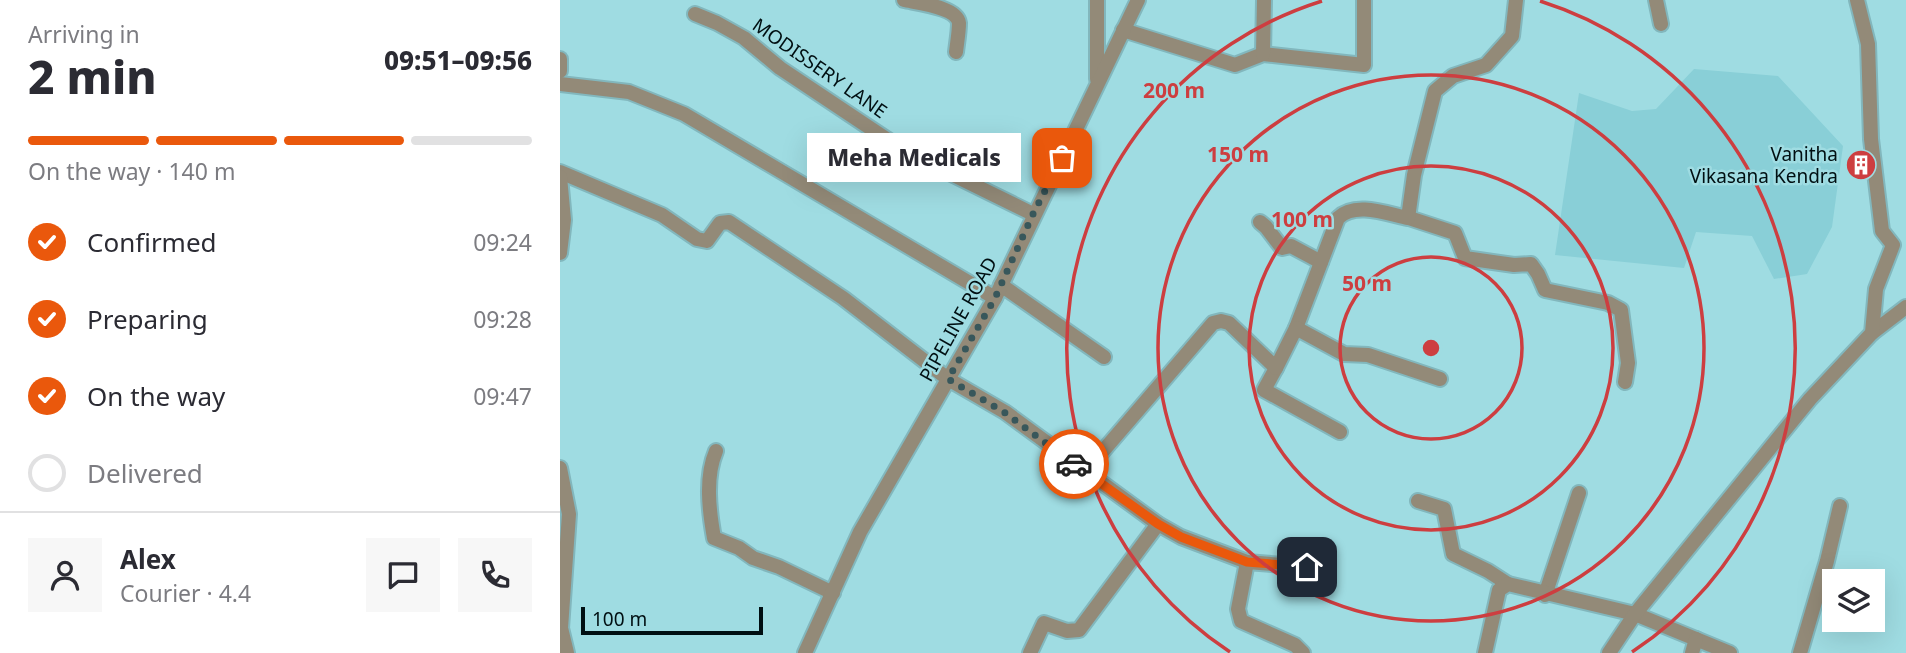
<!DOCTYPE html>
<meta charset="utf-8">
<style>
body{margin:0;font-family:"Noto Sans",sans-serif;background:#f7f7f7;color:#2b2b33;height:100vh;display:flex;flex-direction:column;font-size:26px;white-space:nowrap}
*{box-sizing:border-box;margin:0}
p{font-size:23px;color:#7c7c81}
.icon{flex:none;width:38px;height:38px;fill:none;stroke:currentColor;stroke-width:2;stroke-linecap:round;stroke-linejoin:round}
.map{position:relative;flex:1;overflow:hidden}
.panel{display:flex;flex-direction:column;background:#fff;width:560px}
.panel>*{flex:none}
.buttons{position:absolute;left:1262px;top:569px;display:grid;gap:14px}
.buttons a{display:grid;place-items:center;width:63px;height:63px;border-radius:0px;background:#fff;box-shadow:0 7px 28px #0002;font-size:35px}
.scale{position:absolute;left:21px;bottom:18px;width:182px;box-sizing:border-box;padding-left:7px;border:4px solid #000f12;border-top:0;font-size:19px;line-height:24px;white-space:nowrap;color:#000f12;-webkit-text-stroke:5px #9fdce2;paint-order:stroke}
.pin{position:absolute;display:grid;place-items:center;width:60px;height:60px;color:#fff;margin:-30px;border-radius:14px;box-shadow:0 4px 10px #0006}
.courier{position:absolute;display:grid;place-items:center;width:70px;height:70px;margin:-35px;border:5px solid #ea580c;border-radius:50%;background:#fff;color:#222;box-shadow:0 2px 9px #0007}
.bubble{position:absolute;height:49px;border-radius:0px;background:#fff;box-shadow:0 7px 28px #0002;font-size:23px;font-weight:800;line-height:49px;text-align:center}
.headline em{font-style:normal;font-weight:800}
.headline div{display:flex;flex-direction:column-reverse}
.headline{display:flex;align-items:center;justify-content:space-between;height:119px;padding:0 28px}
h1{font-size:46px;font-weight:800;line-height:52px}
.bar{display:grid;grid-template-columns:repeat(4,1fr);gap:10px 7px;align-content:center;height:84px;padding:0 28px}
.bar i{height:9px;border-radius:5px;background:#e1e1e2}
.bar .selected{background:#ea580c}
.bar p{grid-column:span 4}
.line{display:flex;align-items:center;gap:18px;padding:0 28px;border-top:2px solid #e1e1e2}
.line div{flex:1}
.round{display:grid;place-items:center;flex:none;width:74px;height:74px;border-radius:0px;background:#f7f7f7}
ol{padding:0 28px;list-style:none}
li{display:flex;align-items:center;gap:21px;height:77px}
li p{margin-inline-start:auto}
li .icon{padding:7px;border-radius:50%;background:#ea580c;color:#fff;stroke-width:4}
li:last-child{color:#7c7c81}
li i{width:38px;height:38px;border:4px solid #e1e1e2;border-radius:50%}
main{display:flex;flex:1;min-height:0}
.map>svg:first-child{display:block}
.built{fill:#89cfd7}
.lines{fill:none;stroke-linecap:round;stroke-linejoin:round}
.minor-casing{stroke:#82b7bd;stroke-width:18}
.minor{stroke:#938a78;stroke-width:14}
.done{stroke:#38575b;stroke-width:7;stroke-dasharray:0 12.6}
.route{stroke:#ea580c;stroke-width:9}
.ring{fill:none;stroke:#cd3e40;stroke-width:3.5}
.labels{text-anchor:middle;stroke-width:5;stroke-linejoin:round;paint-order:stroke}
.street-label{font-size:19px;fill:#000f12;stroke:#9fdce2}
.poi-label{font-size:19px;fill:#000f12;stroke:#9fdce2;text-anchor:end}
.centre{fill:#cd3e40;stroke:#9fdce2;stroke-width:3.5}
.ring-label{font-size:21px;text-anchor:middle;font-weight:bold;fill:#cd3e40;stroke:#9fdce2;stroke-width:5;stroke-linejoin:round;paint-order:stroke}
</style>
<main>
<section class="panel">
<div class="headline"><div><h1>2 min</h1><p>Arriving in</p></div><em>09:51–09:56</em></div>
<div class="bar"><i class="selected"></i><i class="selected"></i><i class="selected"></i><i></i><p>On the way · 140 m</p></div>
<ol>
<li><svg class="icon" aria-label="check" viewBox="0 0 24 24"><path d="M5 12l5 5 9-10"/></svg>Confirmed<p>09:24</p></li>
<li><svg class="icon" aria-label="check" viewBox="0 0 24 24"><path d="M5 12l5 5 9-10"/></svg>Preparing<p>09:28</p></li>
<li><svg class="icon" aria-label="check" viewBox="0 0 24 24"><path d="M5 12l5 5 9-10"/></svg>On the way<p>09:47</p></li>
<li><i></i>Delivered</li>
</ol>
<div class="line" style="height:126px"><a class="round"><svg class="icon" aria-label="person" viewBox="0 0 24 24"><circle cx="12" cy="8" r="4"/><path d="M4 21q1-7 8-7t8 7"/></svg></a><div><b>Alex</b><p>Courier · 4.4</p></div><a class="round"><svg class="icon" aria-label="chat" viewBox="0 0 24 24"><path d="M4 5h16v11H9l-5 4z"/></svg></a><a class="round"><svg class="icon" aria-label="phone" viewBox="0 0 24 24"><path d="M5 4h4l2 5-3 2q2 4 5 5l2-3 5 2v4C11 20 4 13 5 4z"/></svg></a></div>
</section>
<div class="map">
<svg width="1346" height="653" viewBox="0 0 1346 653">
<rect width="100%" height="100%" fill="#9fdce2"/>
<!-- built -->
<path class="built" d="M1134,69l84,7 65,70 -11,81 -25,47 -33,5 -22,-43 -56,-4 -12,36 -129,-13 24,-162 53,18 24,-2z"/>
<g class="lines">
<!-- minor casing -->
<g class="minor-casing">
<g id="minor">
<path d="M344,0c14,3 53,7 55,23 0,9 -2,20 -3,29"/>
<path d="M537,0v79"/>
<path d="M1096,0l5,24"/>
<path d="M135,14l22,9 27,15 36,30 114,76 33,18 106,52"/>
<path d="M563,30l112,35 28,-11 101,11v-65"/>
<path d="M703,54l1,-54"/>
<path d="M0,59v12"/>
<path d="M0,84l69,8 55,22 311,184"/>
<path d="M0,172l102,43 35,24 10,2 13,-18 9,-1 114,76 105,81 57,33 153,112 23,13 66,25 60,5"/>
<path d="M0,177l4,43 -4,33"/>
<path d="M846,217l49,16 10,25 49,7 17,-1 7,10 7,16 63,13 13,7 7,53 -3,19"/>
<path d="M700,222l6,5 16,21 9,-2 30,16"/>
<path d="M441,285l103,72"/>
<path d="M736,328l42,-110c17,-17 50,-4 70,0l6,-43 21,-84 18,-15 33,-11 26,-29 4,-36"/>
<path d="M1312,333l34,-26"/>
<path d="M716,368l-12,22 76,42"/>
<path d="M156,451c-11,26 -7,59 -2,87l25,10 14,10 26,9 54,26"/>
<path d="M0,468l9,46 -8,114 6,25"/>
<path d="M525,472l128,-149 8,-2 8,2 47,45 20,-40 48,26 24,1 72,24"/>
<path d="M858,501l26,8 9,45 35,17 20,13"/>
<path d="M687,562l-9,47 3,12 54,24 8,8"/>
<path d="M985,595l34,-102"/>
<path d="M245,653l55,-121 135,-234 143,-298"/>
<path d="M470,653l14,-30 23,8 12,-1 79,-106"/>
<path d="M925,653l14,-63 9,-6 127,30 95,39"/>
<path d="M1049,653l26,-39 175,-215 62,-66 4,-44 17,-44 -11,-14 -11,-92 -3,-95 -11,-44"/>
<path d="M1132,653l4,-14"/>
<path d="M1240,653l27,-92 13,-55"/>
</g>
</g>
<!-- minor -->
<use href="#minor" class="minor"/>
</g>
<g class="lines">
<!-- done -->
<path class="done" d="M502,158l-29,56 -38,84 -47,81 56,33 70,52"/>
<!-- route -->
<path class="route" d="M514,464l84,60 23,13 66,25 60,5"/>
</g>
<!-- distance rings -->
<g class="ring">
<circle cx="871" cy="348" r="91"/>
<circle cx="871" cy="348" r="182"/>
<circle cx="871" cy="348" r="273"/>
<path d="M670 652A364 364 0 0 1 762 1M980 1A364 364 0 0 1 1072 652"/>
</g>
<!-- icons -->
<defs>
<g id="building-disc" transform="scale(1.575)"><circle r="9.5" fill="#cd3e40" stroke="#9fdce2"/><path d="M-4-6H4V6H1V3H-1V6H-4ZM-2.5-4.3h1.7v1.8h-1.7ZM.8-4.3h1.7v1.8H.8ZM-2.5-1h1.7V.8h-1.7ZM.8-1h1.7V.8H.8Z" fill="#fff"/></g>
</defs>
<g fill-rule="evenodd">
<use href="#building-disc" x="1301" y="165"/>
</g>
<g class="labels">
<!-- street labels -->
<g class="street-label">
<text transform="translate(260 68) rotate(35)" y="7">MODISSERY LANE</text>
<text transform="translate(398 319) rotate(-61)" y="7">PIPELINE ROAD</text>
</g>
<!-- poi labels -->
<g class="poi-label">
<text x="1278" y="161">Vanitha<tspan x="1278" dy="22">Vikasana Kendra</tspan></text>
</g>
</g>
<circle cx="871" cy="348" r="10" class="centre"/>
<g class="ring-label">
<text x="614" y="98">200 m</text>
<text x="678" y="162">150 m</text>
<text x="742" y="227">100 m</text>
<text x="807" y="291">50 m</text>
</g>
</svg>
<div class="buttons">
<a><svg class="icon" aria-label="layers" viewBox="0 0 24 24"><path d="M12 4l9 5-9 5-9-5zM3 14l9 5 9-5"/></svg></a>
</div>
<div class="scale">100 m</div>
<div class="pin" style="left:502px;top:158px;background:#ea580c"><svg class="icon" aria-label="bag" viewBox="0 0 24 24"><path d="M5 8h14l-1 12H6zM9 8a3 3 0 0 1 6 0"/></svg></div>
<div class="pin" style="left:747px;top:567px;background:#1f2937"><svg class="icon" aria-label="home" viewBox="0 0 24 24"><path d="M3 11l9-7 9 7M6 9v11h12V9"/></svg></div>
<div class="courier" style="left:514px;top:464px"><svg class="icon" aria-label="car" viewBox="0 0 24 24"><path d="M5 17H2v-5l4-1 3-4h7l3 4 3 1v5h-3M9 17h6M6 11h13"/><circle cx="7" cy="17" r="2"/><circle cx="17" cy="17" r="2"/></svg></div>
<div class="bubble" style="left:247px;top:133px;width:214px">Meha Medicals</div>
</div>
</main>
